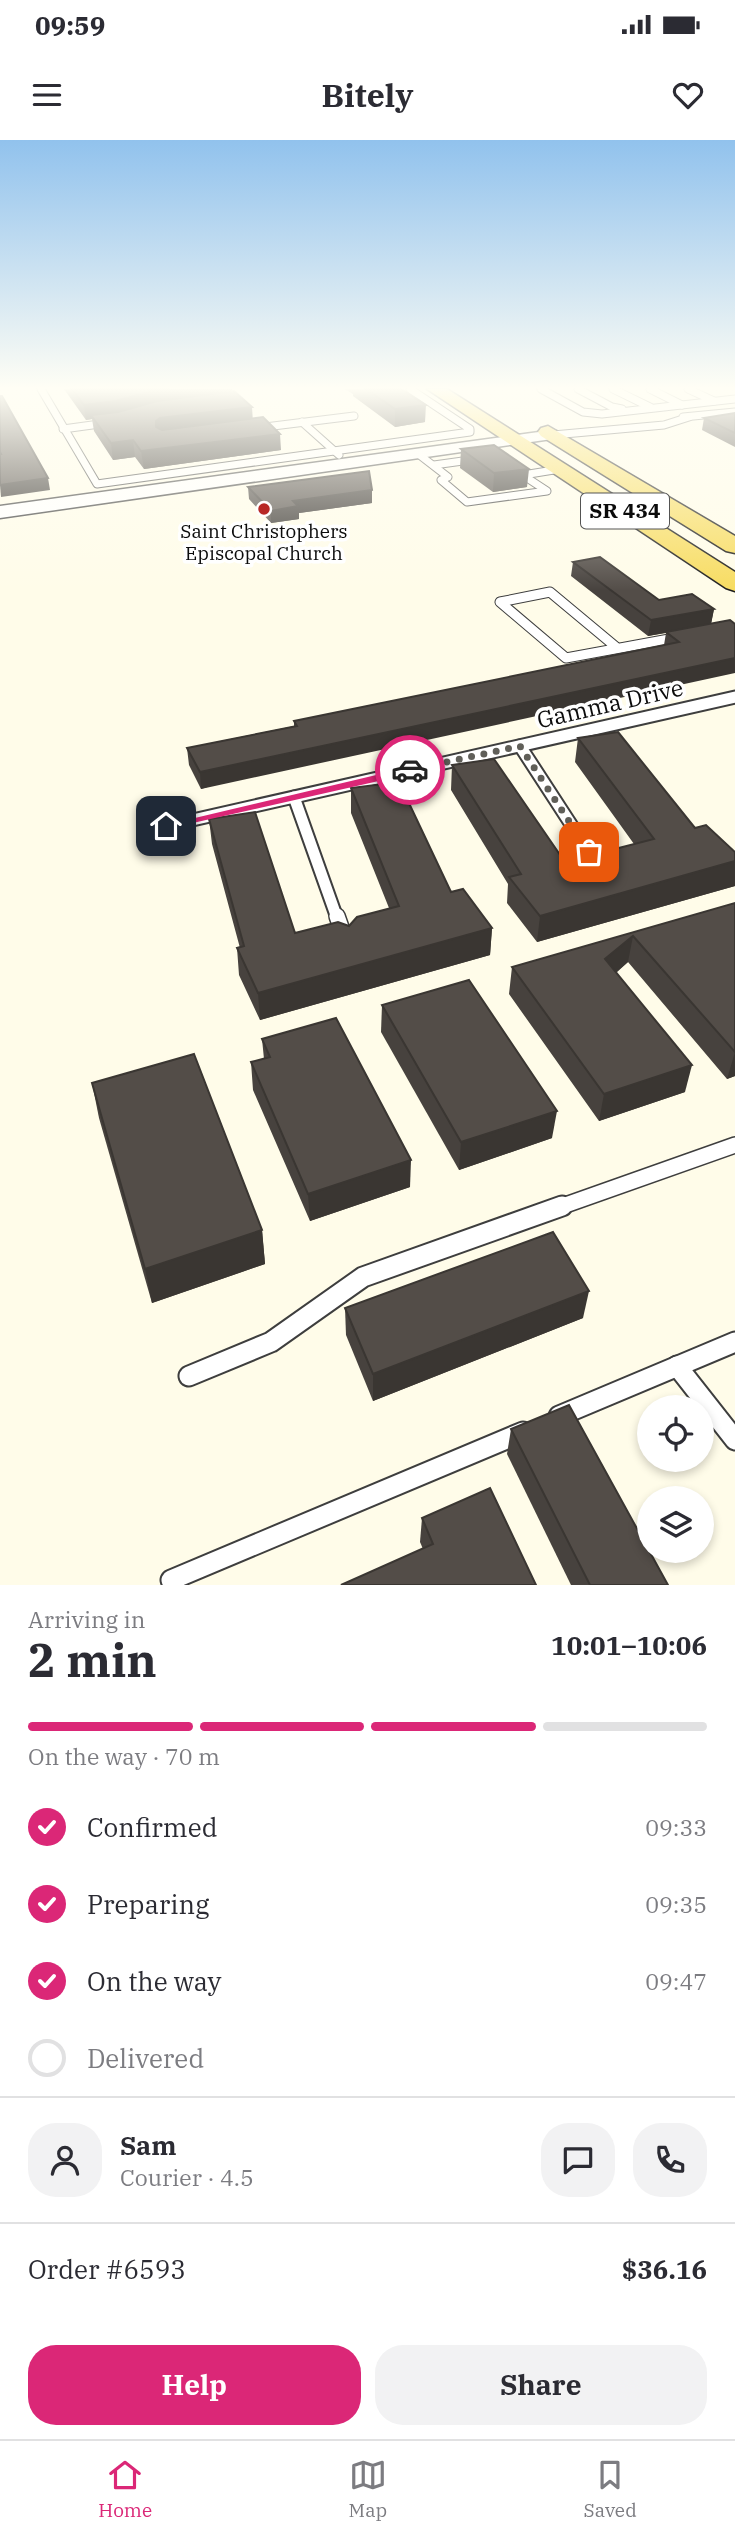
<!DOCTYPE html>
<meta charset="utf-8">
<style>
body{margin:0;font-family:"IBM Plex Serif",serif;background:#f2f2f3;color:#2b2b33;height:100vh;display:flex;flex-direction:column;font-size:26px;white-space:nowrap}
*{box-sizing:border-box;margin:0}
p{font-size:23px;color:#7c7c81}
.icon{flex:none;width:38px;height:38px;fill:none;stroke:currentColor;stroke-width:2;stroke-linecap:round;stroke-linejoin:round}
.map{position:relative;height:1445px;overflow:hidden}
.details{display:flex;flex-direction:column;background:#fff;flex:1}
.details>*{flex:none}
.buttons{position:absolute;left:637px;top:1255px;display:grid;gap:14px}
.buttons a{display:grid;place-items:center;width:77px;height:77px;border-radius:50%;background:#fff;box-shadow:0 4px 10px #0003;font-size:35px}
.pin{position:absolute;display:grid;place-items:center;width:60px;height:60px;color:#fff;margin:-30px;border-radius:14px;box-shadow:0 4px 10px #0006}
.courier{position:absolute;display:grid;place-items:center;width:70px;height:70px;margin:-35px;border:5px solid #db2777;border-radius:50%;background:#fff;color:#222;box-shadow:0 2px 9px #0007}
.summary em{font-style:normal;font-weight:800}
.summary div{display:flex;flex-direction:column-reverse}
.summary{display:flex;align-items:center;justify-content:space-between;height:119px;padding:0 28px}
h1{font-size:46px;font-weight:800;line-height:52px}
.bar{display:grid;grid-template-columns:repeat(4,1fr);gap:10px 7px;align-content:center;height:84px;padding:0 28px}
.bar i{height:9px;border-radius:5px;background:#e1e1e2}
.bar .current{background:#db2777}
.bar p{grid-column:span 4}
.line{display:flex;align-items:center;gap:18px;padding:0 28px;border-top:2px solid #e1e1e2}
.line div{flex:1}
.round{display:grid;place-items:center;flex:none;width:74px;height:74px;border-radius:28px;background:#f2f2f3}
ol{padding:0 28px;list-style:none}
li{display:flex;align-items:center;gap:21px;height:77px}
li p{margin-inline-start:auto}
li .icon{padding:7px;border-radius:50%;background:#db2777;color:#fff;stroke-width:4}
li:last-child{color:#7c7c81}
li i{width:38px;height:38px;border:4px solid #e1e1e2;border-radius:50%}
.button{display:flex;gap:14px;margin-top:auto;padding:14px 28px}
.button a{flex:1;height:80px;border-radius:28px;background:#db2777;color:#fff;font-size:28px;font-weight:800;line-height:80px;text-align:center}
.button a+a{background:#f2f2f3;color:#2b2b33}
.status{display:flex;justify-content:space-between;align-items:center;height:49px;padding:0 35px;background:#fff;direction:ltr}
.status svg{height:19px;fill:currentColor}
header{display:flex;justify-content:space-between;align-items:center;height:91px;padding:0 28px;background:#fff;font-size:32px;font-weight:800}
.tab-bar{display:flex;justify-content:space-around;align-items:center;height:98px;border-top:2px solid #e1e1e2;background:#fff;font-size:19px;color:#7c7c81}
.tab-bar a{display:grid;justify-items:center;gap:4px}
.tab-bar .current{color:#db2777}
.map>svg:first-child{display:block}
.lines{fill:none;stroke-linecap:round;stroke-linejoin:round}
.service-far4-casing{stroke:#3e3e3e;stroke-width:9}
.service-far3-casing{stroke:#3e3e3e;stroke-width:11}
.service-far2-casing{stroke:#3e3e3e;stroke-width:15}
.service-far1-casing{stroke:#3e3e3e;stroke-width:18}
.service-casing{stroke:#3e3e3e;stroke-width:23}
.tertiary-casing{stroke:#3e3e3e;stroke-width:3}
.primary-casing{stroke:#1c1c1c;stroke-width:3}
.service-far4{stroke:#fff;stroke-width:7}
.service-far3{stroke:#fff;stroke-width:9}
.service-far2{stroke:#fff;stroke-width:11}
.service-far1{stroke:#fff;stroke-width:15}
.service{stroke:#fff;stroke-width:19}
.tertiary{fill:#fff;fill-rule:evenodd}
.primary{fill:#f7dc61;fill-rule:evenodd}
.wall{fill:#47423e}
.shaded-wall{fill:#3a3632}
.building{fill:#534d48;stroke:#3a3632;stroke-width:2}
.route{fill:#db2777}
.done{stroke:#605f59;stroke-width:7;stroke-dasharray:0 12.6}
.poi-dot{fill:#b82826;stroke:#fff;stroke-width:2.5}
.labels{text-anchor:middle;stroke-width:7;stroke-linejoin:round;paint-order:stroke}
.far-poi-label{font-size:19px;fill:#0b0b0b;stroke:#fff}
.shield{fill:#fff;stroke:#545454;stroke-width:2}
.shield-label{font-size:21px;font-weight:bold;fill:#0b0b0b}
.street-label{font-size:23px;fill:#0b0b0b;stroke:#fff}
</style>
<div class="status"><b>09:59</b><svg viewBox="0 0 49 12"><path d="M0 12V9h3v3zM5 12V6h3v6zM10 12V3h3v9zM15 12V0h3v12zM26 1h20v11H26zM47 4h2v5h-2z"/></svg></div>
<header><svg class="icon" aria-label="menu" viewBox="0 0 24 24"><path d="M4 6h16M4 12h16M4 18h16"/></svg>Bitely<svg class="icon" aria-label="heart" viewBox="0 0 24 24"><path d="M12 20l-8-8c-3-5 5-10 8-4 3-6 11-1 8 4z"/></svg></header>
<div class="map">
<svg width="735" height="1445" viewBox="0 0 735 1445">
<rect width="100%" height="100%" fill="#fffce9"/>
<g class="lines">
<!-- service-far4 casing -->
<g class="service-far4-casing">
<g id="service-far4">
<path d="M41,249l56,95 373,-52v-3l-60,-40"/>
<path d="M541,249l42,23 19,2 133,-15"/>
<path d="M578,249l34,18 10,2"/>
<path d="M613,249l37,18"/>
<path d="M650,249l32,16"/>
<path d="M688,249l26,12"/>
<path d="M683,277l52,-5"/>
<path d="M302,282l37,33"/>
<path d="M257,288l97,-12"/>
<path d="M63,289l44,-6"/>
<path d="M553,295l111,-10 25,-8"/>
<path d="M417,313l31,24 -7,3 26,22 80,-11 -32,-21"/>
<path d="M434,325l43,-6"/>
<path d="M523,335l37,-6"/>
</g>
</g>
<!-- service-far3 casing -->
<g class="service-far3-casing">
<path id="service-far3" d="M616,507l-66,-55 -50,10 66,56 114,-21"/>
</g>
<!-- service-far2 casing -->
<g class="service-far2-casing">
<g id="service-far2">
<path d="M520,606l80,123"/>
<path d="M294,657l43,121"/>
<path d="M166,686l569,-129"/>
</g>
</g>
<!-- service-far1 casing -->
<g class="service-far1-casing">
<g id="service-far1">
<path d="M337,776l7,20"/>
<path d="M557,1068l178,-63"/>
</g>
</g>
<!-- service casing -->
<g class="service-casing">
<g id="service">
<path d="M677,1226l58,74"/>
<path d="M189,1236l82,-34 92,-65 199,-71"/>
<path d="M559,1276l176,-74"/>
<path d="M171,1440l352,-148"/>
</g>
</g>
<!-- tertiary casing -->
<g class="tertiary-casing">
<path id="tertiary" d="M553,290l6,2 2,3 -2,3 -559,80v-12z"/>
</g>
<!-- primary casing -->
<g class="primary-casing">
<g id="primary">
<path d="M427,249h20l288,183v19l-9,-3z"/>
<path d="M548,286l187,110v17l-9,-2 -185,-115 -3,-4 3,-4z"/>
</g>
</g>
<!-- service-far4 -->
<use href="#service-far4" class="service-far4"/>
<!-- service-far3 -->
<use href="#service-far3" class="service-far3"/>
<!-- service-far2 -->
<use href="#service-far2" class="service-far2"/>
<!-- service-far1 -->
<use href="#service-far1" class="service-far1"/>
<!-- service -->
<use href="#service" class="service"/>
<!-- tertiary -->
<use href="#tertiary" class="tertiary"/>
<!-- primary -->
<use href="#primary" class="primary"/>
</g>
<!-- wall -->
<g class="wall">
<path d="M64,249h168v2l20,28 29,31 -137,19 -9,-12 -22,3 -19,-29 -2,-12 -6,1z"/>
<path d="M345,249h56l24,33 -30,5 -42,-31v-2z"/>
<path d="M735,273v34l-33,-17 2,-12z"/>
<path d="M461,309l66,38 -34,5 -33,-24z"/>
<path d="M248,347l124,3v13l-73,10v6l-28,4 -22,-24z"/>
<path d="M573,422l86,38 55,9 -3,15h24l-534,165 -12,-24 -2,-17 107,-22v-5l370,-76 2,-12 -18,3 -77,-60z"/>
<path d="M578,598l117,90 40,24v34l-198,56 -30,-39 1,-19 -57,-94 1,-25 113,97 43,-7 26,-11 -59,-82z"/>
<path d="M351,648l100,104 41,36 -2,27 -230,65 -21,-45 -2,-27h3l-28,-104 -3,-25 86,114 54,-7 40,-18 -38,-95z"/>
<path d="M735,763v173l-8,3 -99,-117 -12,11 69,119 -86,29 -90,-127 3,-27z"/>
<path d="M382,865l170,133 -93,32 -78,-138z"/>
<path d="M262,899l148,148 -100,34 -57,-131 -2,-28 13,-3z"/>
<path d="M92,943l170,147 3,34 -113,39 -53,-185z"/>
<path d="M345,1168l238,10 -210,83 -27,-66z"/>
<path d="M511,1289l157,156h-97l-64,-131z"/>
<path d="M422,1378l114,67 -113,-36 -3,-7z"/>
</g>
<!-- shaded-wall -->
<g class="shaded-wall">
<path d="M169,249h63v6l-114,21 -27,-1 1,4 -6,1 -2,-15 71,-15z"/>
<path d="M426,265l-1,17 -30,5v-18z"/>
<path d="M252,267l1,16 -95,21 -2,-23 4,-3z"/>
<path d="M280,294l1,16 -137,19 -3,-18z"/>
<path d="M133,300l2,17 -22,3 -2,-17z"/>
<path d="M529,329l-2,18 -34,5 1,-19z"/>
<path d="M48,338l2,12 -49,7 -1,-12z"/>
<path d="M372,350v13l-73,10v6l-28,4v-12l22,-10z"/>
<path d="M714,469l-3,15 -63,12 3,-16z"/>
<path d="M735,518v15l-534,116 -1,-17z"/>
<path d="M735,721v25l-198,56 3,-26z"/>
<path d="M492,788l-2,27 -230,65 -2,-27z"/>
<path d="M633,796l-5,26 -28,24 5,-27z"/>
<path d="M735,912v24l-8,3z"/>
<path d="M692,925l-7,27 -86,29 5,-27z"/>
<path d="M557,971l-5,27 -93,32 2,-28z"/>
<path d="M411,1020l-1,27 -100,34 -2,-27z"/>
<path d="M262,1090l3,34 -113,39 -7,-34z"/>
<path d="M589,1151l-6,27 -210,83v-27z"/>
</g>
<!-- building -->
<g class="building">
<path d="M72,249h97l-14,1 -39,11 -32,4z"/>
<path d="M366,249h35l25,16 -31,4z"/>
<path d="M234,251l18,16 -92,11 -4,3v6l6,3 101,-13 17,17 -139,17 -8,-11 -22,3 -20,-28 27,-3 39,-11z"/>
<path d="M0,256h2l46,82 -48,7v-31h1l-1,-2z"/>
<path d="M735,273v20l-31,-15z"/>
<path d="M494,305l35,24 -35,4 -33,-24z"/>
<path d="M369,331l3,19 -79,11 5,5 -27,5 -23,-24z"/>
<path d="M600,417l59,43 33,-6 22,15 -63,11 -78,-58z"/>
<path d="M730,480l5,4v34l-535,114 -13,-24 110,-22 -3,-5 385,-79 -13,-10z"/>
<path d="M618,592l77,96 11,-3 29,27v9l-195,55 -31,-39 12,-3 -69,-109 42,-6 71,103 36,-9 7,2 7,-6 39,-10 -76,-101z"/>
<path d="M399,642l52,110 12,-3 29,39 -234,65 -21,-45 7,-2 -35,-127 46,-7 40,121 43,-11 11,4 8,-9 42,-11 -48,-118z"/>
<path d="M735,763v149l-102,-116 -28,23 87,106 -88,29 -92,-127z"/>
<path d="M469,840l88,131 -96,31 -79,-137z"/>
<path d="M336,878l75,142 -103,34 -57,-132 19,-5 -8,-18z"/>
<path d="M194,914l68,176 -117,39 -53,-186z"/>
<path d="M553,1092l36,59 -216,83 -28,-66z"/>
<path d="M569,1265l99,180h-78l-79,-156z"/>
<path d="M490,1348l46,97h-195l92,-41 -11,-26z"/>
</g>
<!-- sky -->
<linearGradient id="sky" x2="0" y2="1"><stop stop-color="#91c2ed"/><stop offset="0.55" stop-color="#fffef5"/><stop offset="1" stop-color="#fffef5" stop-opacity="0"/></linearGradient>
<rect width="735" height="451" fill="url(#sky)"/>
<!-- route -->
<path class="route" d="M410,627l4,1v5l-248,56 -5,-3z"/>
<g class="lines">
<!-- done -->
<path class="done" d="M410,630l110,-24 69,106"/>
</g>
<!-- markers -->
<circle class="poi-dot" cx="264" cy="369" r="7"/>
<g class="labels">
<!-- far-poi labels -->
<g class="far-poi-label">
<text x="264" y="398">Saint Christophers<tspan x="264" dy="22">Episcopal Church</tspan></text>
</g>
<!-- shield labels -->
<rect class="shield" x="581" y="353.5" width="88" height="35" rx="5"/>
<g class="shield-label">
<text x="625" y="378">SR 434</text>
</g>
<!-- street labels -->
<g class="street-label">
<text transform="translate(610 564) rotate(-13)" y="8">Gamma Drive</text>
</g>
</g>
</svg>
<div class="buttons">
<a><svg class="icon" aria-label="locate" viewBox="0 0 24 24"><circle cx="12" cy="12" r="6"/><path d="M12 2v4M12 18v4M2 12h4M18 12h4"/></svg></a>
<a><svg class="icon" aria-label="layers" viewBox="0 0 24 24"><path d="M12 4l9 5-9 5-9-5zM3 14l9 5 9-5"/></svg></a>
</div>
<div class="pin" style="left:589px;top:712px;background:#ea580c"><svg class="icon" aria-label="bag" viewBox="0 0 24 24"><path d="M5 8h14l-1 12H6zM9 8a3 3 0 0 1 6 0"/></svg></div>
<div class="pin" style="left:166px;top:686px;background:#1f2937"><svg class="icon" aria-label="home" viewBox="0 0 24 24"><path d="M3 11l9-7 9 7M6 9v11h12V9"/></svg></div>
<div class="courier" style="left:410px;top:630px"><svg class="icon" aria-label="car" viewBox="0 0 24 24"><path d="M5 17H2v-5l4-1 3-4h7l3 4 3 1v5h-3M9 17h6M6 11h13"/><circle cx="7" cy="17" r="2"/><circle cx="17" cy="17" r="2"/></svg></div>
</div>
<section class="details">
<div class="summary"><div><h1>2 min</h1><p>Arriving in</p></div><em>10:01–10:06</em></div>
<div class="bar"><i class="current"></i><i class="current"></i><i class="current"></i><i></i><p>On the way · 70 m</p></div>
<ol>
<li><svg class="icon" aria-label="check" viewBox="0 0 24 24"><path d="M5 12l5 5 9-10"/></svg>Confirmed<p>09:33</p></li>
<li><svg class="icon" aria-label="check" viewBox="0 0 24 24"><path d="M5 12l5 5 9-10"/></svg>Preparing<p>09:35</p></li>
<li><svg class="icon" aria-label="check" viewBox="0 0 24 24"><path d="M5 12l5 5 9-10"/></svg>On the way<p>09:47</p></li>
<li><i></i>Delivered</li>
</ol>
<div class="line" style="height:126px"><a class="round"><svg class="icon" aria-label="person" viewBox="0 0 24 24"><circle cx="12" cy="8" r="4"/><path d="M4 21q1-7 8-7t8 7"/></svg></a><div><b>Sam</b><p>Courier · 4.5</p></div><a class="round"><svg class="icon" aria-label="chat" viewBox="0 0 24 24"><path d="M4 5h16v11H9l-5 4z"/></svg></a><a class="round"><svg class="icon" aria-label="phone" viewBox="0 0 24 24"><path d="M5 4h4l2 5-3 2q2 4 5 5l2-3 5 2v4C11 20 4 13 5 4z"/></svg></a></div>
<div class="line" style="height:91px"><div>Order #6593</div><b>$36.16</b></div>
<div class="button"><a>Help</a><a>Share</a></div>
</section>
<nav class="tab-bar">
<a class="current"><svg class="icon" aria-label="home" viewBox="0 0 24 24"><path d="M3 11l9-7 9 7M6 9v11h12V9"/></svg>Home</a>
<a><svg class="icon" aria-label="map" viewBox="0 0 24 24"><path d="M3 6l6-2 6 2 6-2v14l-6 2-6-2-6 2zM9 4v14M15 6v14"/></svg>Map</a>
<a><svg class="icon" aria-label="saved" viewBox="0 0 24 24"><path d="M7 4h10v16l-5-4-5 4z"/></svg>Saved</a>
</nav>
